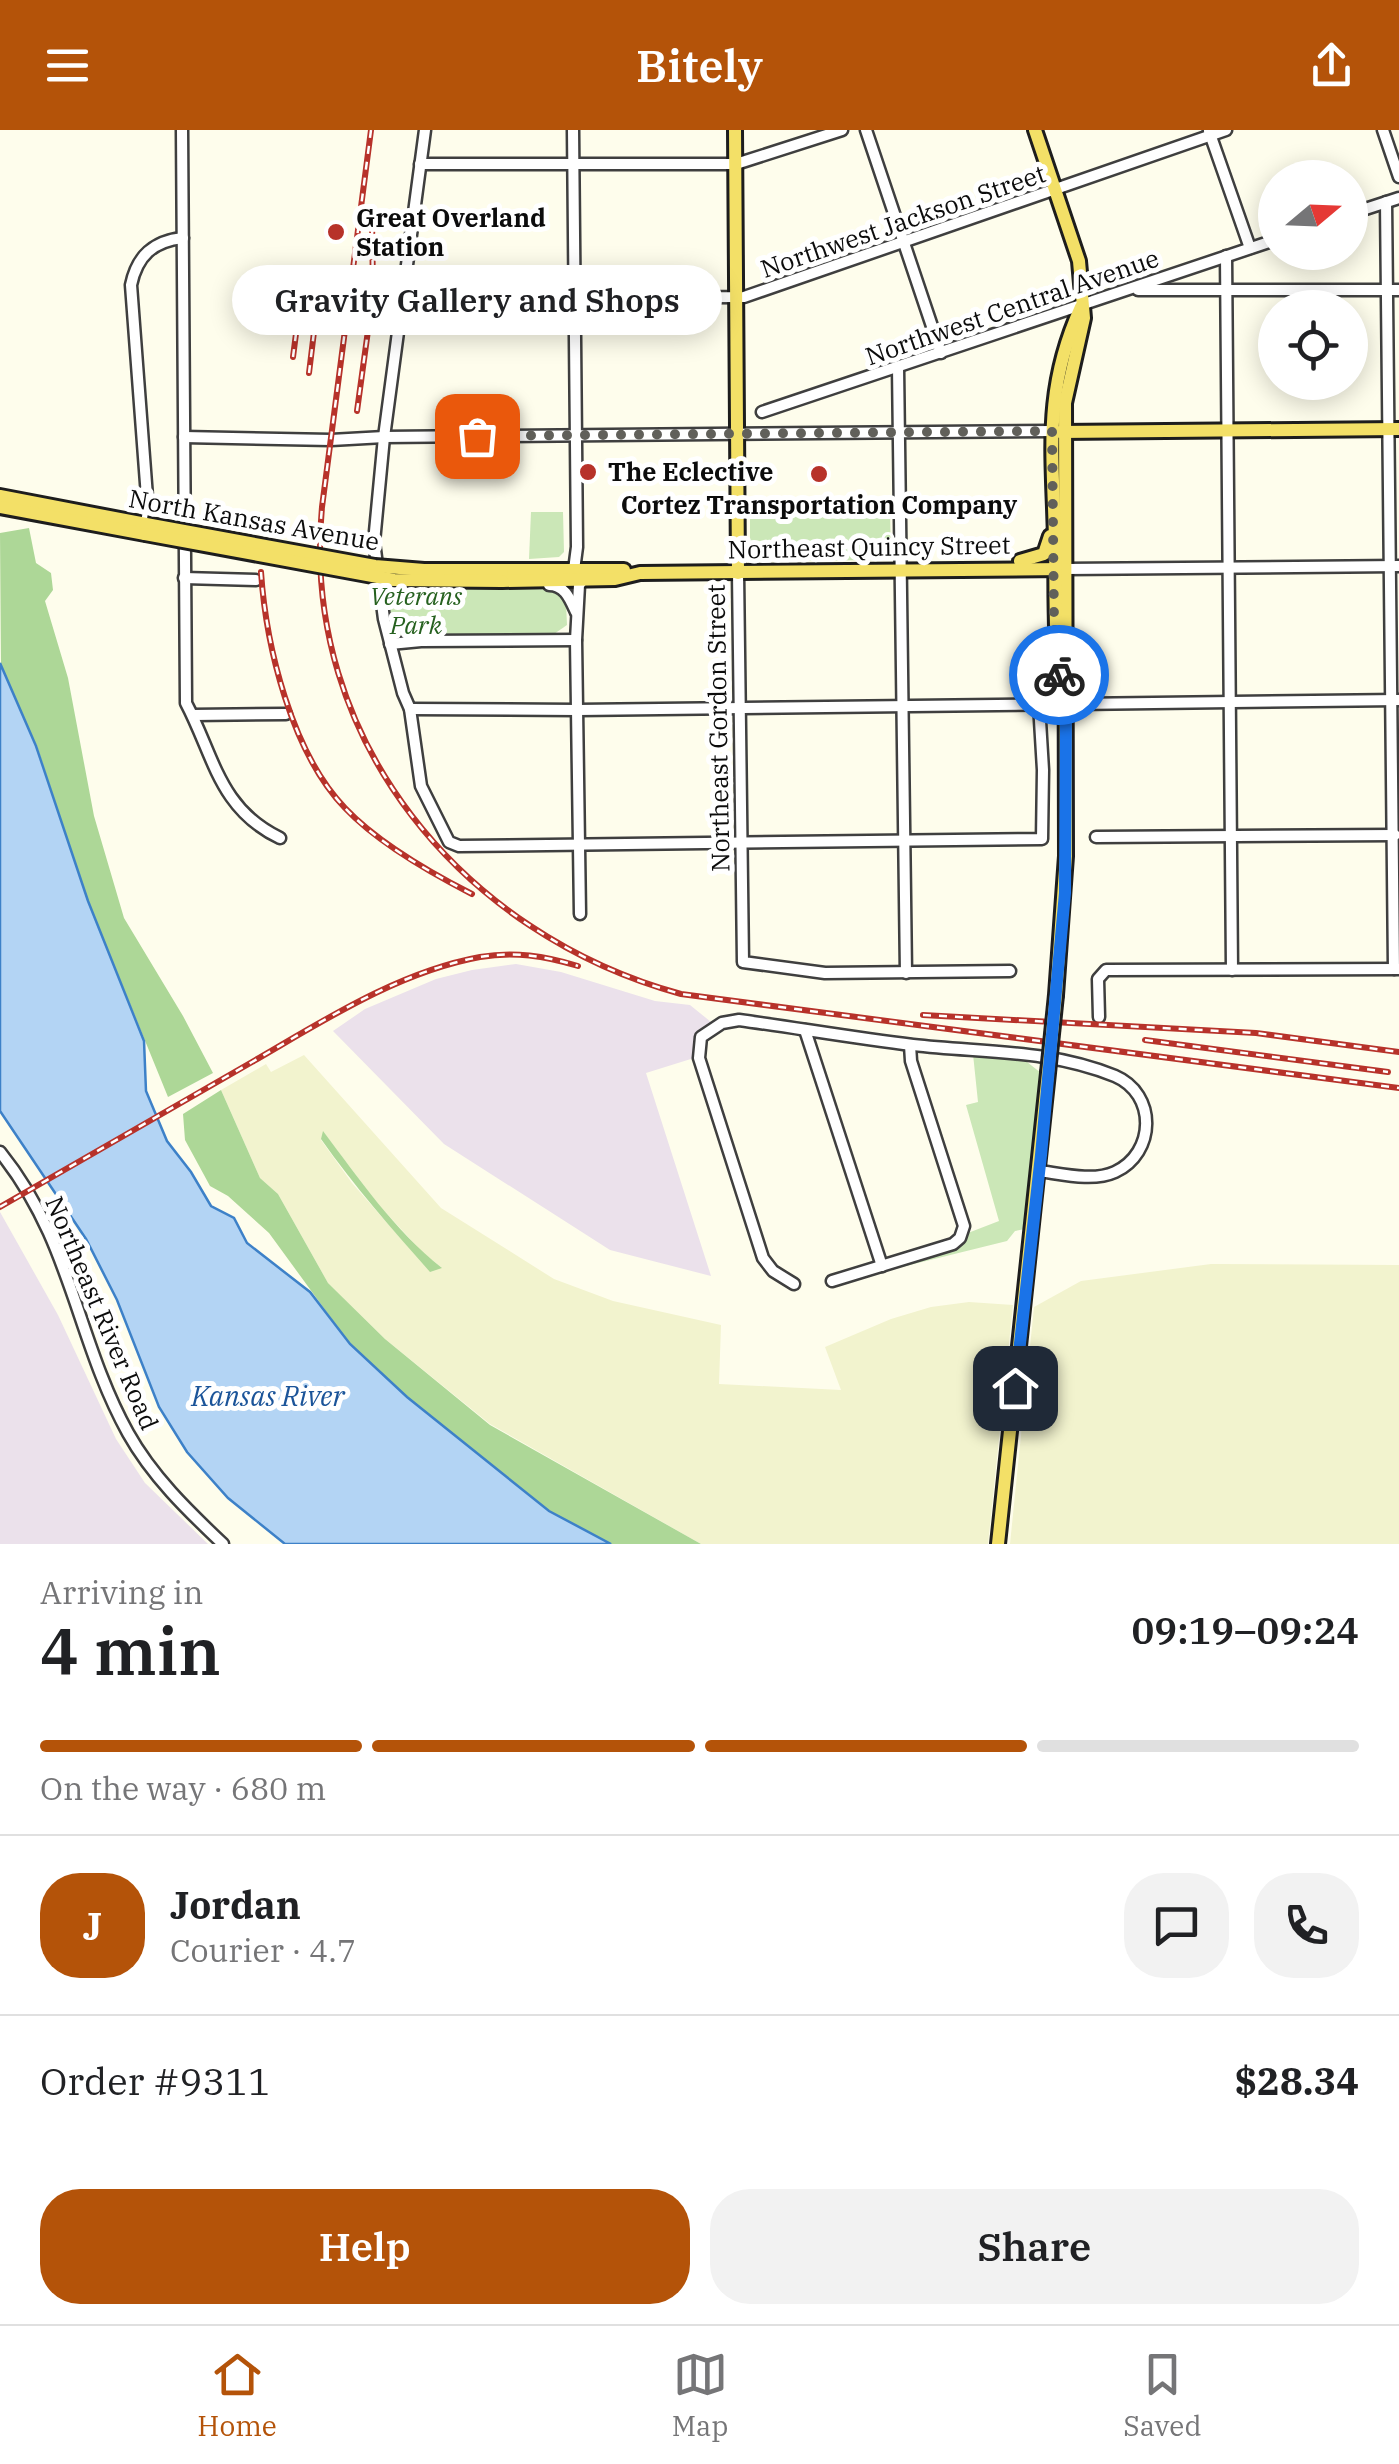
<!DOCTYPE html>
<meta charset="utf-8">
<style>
body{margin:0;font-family:"IBM Plex Serif",serif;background:#f2f2f2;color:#202124;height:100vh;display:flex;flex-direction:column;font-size:38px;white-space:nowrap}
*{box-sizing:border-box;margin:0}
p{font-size:32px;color:#757577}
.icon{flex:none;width:55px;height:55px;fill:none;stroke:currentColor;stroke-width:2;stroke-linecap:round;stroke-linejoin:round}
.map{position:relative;height:1414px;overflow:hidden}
.sheet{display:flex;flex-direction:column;background:#fff;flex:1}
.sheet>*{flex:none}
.needle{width:65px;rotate:71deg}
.buttons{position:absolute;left:1258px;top:30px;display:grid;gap:20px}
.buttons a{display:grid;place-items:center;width:110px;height:110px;border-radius:50%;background:#fff;box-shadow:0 5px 25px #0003;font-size:50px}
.pin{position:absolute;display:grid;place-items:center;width:85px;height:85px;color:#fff;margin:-42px;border-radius:20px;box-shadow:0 5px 15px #0006}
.courier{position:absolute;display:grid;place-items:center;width:100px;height:100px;margin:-50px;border:8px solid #1a73e8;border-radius:50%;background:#fff;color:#222;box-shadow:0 2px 12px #0007}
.bubble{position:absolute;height:70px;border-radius:35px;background:#fff;box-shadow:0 5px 25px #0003;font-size:32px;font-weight:600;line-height:70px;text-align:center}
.head em{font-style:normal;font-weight:600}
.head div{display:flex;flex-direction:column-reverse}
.head{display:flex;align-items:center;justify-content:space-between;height:170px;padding:0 40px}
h1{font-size:65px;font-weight:600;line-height:75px}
.bar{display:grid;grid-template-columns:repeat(4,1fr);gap:15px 10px;align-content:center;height:120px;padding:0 40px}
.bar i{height:12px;border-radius:8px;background:#e0e0e0}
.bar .on{background:#b45309}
.bar p{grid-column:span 4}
.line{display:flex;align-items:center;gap:25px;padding:0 40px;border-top:2px solid #e0e0e0}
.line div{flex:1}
.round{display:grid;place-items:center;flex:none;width:105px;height:105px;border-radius:40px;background:#f2f2f2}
.action{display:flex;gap:20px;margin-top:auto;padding:20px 40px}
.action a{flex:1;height:115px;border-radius:40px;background:#b45309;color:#fff;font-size:40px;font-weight:600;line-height:115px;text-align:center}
.action a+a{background:#f2f2f2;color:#202124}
header{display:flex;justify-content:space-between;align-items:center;height:130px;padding:0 40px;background:#b45309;color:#fff;font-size:45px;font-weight:600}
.tabs{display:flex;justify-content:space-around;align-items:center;height:140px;border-top:2px solid #e0e0e0;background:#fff;font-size:28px;color:#757577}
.tabs a{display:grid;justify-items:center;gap:5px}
.tabs .on{color:#b45309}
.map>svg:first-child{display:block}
.industrial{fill:#ebe1eb}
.farmland{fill:#f2f3ce;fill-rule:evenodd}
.green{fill:#cbe7b7}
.forest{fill:#add797}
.water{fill:#b3d4f4;stroke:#3d81c8;stroke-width:2.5}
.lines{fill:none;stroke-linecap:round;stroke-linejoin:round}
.minor-casing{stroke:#3f3f3f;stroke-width:15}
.major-casing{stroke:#1d1d1d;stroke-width:18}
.minor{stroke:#fff;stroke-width:10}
.major{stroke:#f3e067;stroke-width:12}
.rail-casing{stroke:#b7322a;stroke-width:6}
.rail{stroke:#fff;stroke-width:2.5;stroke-dasharray:8;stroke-linecap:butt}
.major-bridge-casing{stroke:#1d1d1d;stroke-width:18;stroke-linecap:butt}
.major-bridge{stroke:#f3e067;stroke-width:12}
.done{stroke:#61605a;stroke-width:10;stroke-dasharray:0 18}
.route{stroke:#1a73e8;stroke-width:12}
.poi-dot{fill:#b7322a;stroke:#fff;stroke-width:4}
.labels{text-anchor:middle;stroke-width:10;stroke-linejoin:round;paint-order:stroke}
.poi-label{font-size:25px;font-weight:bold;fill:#0c0c0c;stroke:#fff;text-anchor:start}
.street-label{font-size:25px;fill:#0c0c0c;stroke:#fff}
.park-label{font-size:25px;font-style:italic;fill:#26611f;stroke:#fff}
.water-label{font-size:28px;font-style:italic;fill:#1b5499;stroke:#fff}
</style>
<header><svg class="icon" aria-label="menu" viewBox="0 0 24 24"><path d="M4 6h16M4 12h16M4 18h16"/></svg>Bitely<svg class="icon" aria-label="share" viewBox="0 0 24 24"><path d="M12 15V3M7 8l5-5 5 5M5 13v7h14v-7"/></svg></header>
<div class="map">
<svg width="1399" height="1414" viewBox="0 0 1399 1414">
<rect width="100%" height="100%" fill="#fefdec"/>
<!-- industrial -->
<g class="industrial">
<path d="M516,834l45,8 94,29 35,4 21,17 -12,11 -6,16 1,9 -48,15 65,203 -101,-26 -166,-106 -111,-113 32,-22 71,-30 36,-9z"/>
<path d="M0,1082l58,103 58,124 29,44 63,61h-208z"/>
</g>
<!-- farmland -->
<g class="farmland">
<path d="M304,925l137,153 113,71 59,22 108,24 -2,59 122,6 -16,-43 66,-28 40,-12 38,-5 44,3 -25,239h-287l-211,-120 -105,-85 -57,-56 -50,-89 -18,-16 -39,-88 45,-26 5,8zM324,1003l54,71 44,48 19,15 -11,4 -35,-39 -43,-49 -31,-43z"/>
<path d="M1211,1134l188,1v279h-389l24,-237 47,-26z"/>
</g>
<!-- green -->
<g class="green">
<path d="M801,378h89l1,52 -141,1v-42l49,-3z"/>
<path d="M531,382h32l1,40 -5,5 -30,2z"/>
<path d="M383,452l175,8 8,13 1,22 -13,9 -154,1 -10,-13z"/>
<path d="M973,924l49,4 19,15 -16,156 -10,2 -8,10 -166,41 158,-61 -33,-116 12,-3z"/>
</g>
<!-- forest -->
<g class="forest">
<path d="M29,398l7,35 15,10 2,17 -8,11 23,77 26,138 30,102 59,98 30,57 -45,24 -80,-196 -51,-155 -36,-78 -1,-135z"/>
<path d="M221,960l39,88 18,16 50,89 57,56 105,86 211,119h-90l-62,-33 -142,-114 -57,-53 -81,-111 -41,-37 -18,-10 -25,-46 -2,-26z"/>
<path d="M323,1001c37,49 71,99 119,137l-12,4c-38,-43 -76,-86 -109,-133z"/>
</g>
<!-- water -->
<path class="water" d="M0,533l36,83 52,155 56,140 2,50 21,50 24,31 20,34 23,12 13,25 63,49 40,52 57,53 142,114 62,33h-326l-57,-46 -41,-46 -28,-45 -42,-107 -31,-61 -86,-128z"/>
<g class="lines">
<!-- minor casing -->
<g class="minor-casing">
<g id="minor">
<path d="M182,0l4,573c28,53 33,106 94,135"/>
<path d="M425,0l-41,307 -10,105 10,77 19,74 7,16 11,77 28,56 10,4 583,-7 1,-69 -4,-66"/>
<path d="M573,0l4,417 -3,23"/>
<path d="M866,0l75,223"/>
<path d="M1383,0l16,47"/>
<path d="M1209,1l41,117"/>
<path d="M420,34h316l106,-34"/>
<path d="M1386,72l8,767"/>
<path d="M1350,84l49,-16"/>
<path d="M1226,126l6,714"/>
<path d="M1138,160h261"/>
<path d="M403,168l341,-1 482,-167"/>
<path d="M898,237l8,606"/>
<path d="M762,282l513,-172"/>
<path d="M184,307l147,3 53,-3 668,-6"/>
<path d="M145,401l3,-21 -17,-225c6,-29 22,-44 52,-47"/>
<path d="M1065,439l334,-3"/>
<path d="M738,443l5,389 82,11 185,-2"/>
<path d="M184,448l72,2"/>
<path d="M549,455c16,0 21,14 27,27"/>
<path d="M390,514l31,-3 155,-1"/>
<path d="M410,579l168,1 821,-10"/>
<path d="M193,585l93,-1"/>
<path d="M1096,707l299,-2"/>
<path d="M580,784l-4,-274 3,-55 5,-6"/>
<path d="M1099,887l-1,-38 8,-9 293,-1"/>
<path d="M805,900l77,236"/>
<path d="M0,1022c72,89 76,187 128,281 24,43 59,77 95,111"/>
<path d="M832,1151l121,-37 7,-6 4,-12 -53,-165 -1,-16"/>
<path d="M794,1154l-21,-13 -10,-13 -64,-200 2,-21 21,-14 17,-3c58,8 116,18 174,25 71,8 135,4 202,31 42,18 41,77 0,96 -22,10 -53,2 -76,-1"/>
</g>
</g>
<!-- major casing -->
<g class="major-casing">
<g id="major">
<path d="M735,0l3,443"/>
<path d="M1035,0l44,131 5,57 -19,85 1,453 -10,139"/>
<path d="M1060,302l339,-3"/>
<path d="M0,366l146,28"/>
<path d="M0,377l145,27"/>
<path d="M1020,431l24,-7 6,-18"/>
<path d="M502,440h122"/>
<path d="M502,451l113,-2 25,-6 425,-4"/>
<path d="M1059,547c-5,-47 -3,-92 -4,-138 -2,-87 -12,-149 26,-232"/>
<path d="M998,1414l50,-471"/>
</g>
</g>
<!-- minor -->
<use href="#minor" class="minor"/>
<!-- major -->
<use href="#major" class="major"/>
<!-- rail casing -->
<g class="rail-casing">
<g id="rail">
<path d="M371,0l-49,377c-22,233 142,428 359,487l718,94"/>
<path d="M293,227l5,-39"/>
<path d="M309,243l9,-74"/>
<path d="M357,281l16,-117 -1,-77"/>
<path d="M261,442c5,75 31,181 84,236 33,35 84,64 127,86"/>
<path d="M923,885l333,18 143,19"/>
<path d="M1145,910l243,32"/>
<path d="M0,1077c84,-48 168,-97 252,-145 71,-41 146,-90 228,-105 34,-6 65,-1 98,9"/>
</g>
</g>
<!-- rail -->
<use href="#rail" class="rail"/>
<!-- major-bridge casing -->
<g class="major-bridge-casing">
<g id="major-bridge">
<path d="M146,394l229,42 49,4h78"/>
<path d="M145,404l249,46 108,1"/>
<path d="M1048,943l8,-78"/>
</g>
</g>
<!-- major-bridge -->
<use href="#major-bridge" class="major-bridge"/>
</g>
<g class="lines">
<!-- done -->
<path class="done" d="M477,306l575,-5 2,191 5,53"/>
<!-- route -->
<path class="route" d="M1015,1258l26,-233 24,-262 1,-181 -7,-37"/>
</g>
<!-- markers -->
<g class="poi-dot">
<circle cx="336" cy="102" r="10"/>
<circle cx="588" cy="342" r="10"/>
<circle cx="819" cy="344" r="10"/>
</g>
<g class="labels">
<!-- poi labels -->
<g class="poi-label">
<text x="356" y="97">Great Overland<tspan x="356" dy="29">Station</tspan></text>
<text x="608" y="351">The Eclective</text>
<text x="819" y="384" text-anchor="middle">Cortez Transportation Company</text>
</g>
<!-- street labels -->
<g class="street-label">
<text transform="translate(903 91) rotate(-19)" y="9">Northwest Jackson Street</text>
<text transform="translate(1012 177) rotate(-19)" y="9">Northwest Central Avenue</text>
<text transform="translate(254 390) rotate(10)" y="9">North Kansas Avenue</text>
<text transform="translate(869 417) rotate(-1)" y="9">Northeast Quincy Street</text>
<text transform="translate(718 598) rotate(-91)" y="9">Northeast Gordon Street</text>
<text transform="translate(102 1183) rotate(67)" y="9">Northeast River Road</text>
</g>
<!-- park labels -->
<g class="park-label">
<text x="416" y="475">Veterans<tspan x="416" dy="29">Park</tspan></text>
</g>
<!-- water labels -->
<g class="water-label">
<text x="268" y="1276">Kansas River</text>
</g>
</g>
</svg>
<div class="buttons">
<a><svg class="needle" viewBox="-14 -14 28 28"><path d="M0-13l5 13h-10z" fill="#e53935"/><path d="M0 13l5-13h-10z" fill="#757577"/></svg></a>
<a><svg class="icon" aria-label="locate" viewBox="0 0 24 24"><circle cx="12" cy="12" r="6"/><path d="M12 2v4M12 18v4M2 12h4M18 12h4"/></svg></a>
</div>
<div class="pin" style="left:477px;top:306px;background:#ea580c"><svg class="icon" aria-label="bag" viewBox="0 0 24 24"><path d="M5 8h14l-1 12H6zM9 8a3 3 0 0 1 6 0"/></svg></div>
<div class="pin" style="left:1015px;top:1258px;background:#1f2937"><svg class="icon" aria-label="home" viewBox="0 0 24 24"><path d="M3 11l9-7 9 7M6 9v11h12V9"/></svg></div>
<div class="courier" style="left:1059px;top:545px"><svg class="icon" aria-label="bike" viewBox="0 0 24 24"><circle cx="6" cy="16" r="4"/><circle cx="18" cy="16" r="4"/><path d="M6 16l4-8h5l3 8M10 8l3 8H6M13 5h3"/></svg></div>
<div class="bubble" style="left:232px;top:135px;width:490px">Gravity Gallery and Shops</div>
</div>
<section class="sheet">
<div class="head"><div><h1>4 min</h1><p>Arriving in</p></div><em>09:19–09:24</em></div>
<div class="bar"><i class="on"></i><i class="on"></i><i class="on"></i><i></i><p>On the way · 680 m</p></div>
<div class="line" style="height:180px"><b class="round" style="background:#b45309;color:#fff">J</b><div><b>Jordan</b><p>Courier · 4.7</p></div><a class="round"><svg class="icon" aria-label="chat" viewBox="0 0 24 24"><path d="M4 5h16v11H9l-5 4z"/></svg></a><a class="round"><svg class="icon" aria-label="phone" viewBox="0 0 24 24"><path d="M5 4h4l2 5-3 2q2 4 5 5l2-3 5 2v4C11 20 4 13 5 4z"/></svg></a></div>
<div class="line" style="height:130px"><div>Order #9311</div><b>$28.34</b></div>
<div class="action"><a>Help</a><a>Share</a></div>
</section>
<nav class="tabs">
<a class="on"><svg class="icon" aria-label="home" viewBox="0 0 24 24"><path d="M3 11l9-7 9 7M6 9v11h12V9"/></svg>Home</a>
<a><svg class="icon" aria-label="map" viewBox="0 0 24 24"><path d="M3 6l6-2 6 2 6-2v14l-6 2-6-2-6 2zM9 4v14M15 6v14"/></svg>Map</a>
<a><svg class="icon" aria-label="saved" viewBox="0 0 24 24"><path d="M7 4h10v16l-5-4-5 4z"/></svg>Saved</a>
</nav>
